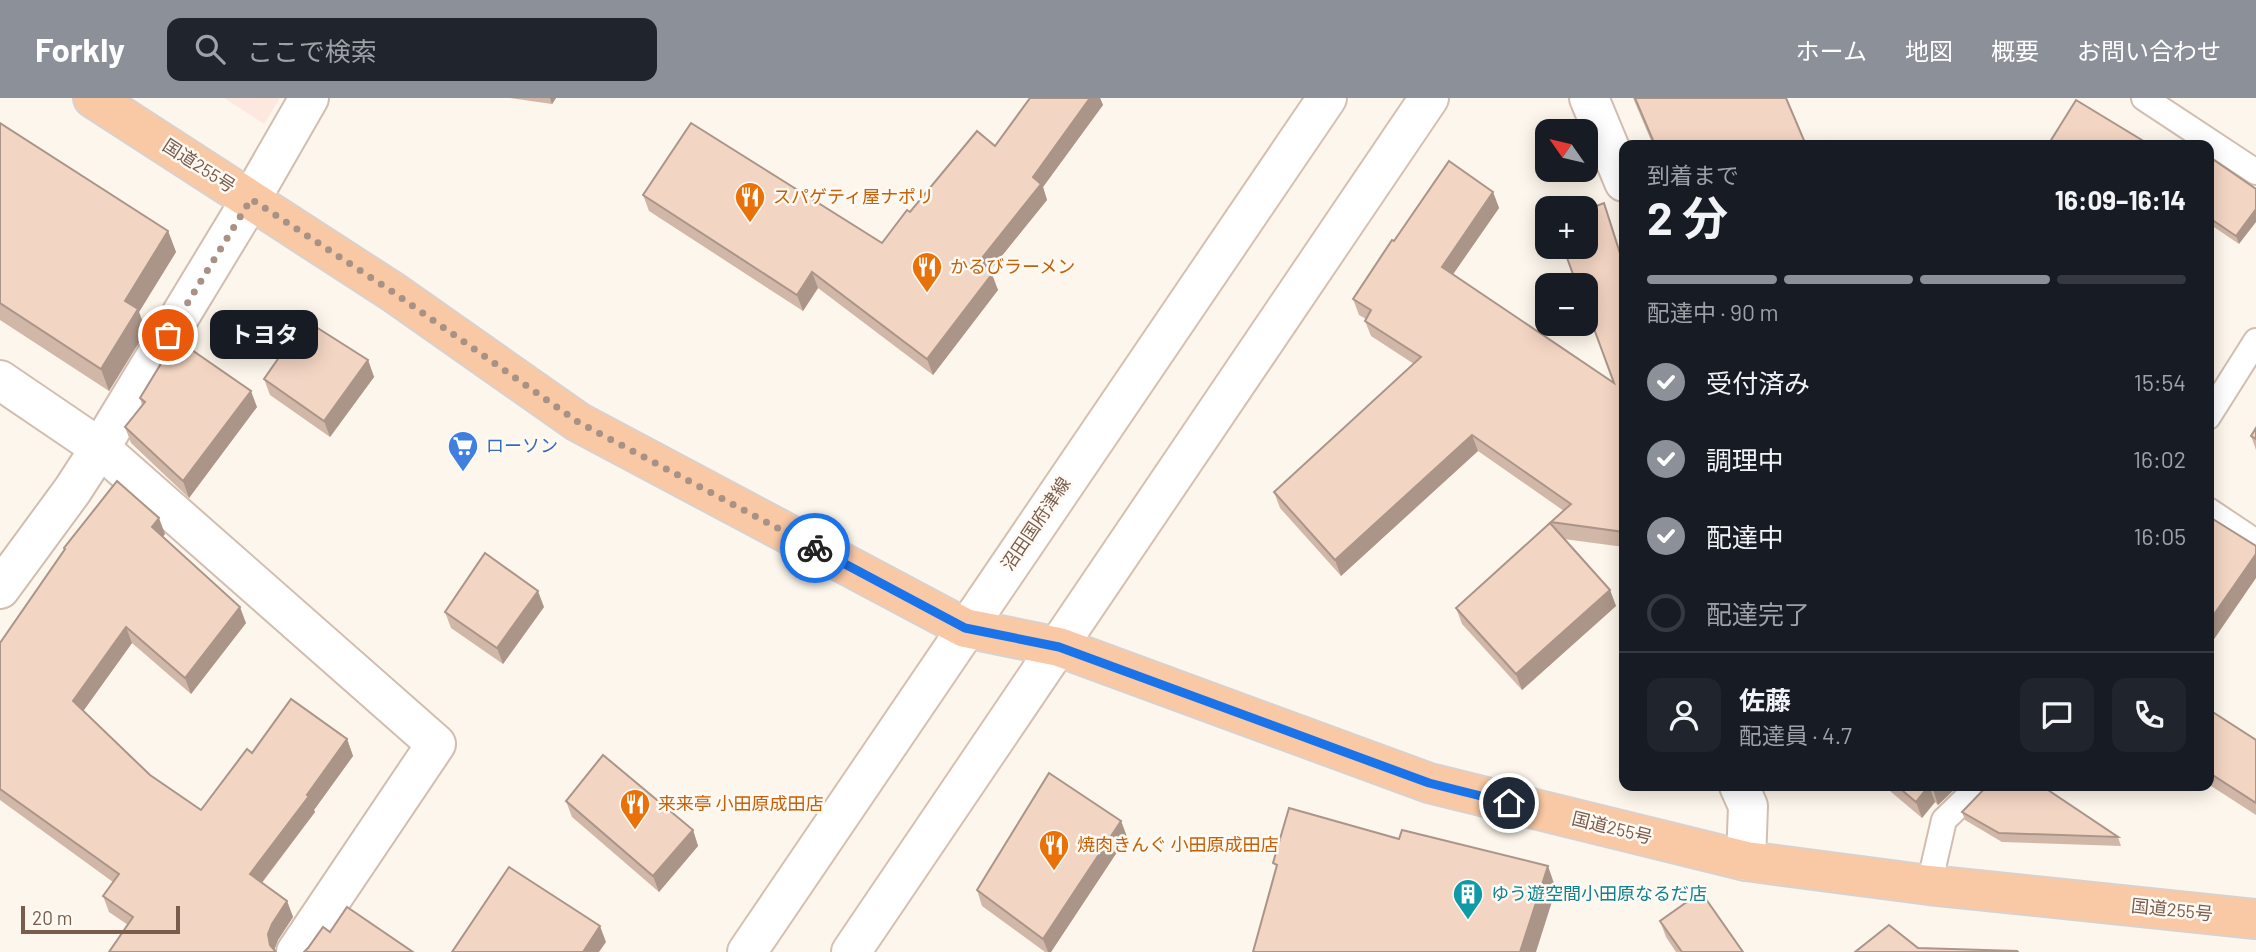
<!DOCTYPE html>
<html lang="ja">
<meta charset="utf-8">
<style>
body{margin:0;font-family:Barlow,"Noto Sans JP",sans-serif;background:#20242c;color:#f1f3f6;height:100vh;display:flex;flex-direction:column;font-size:26px;white-space:nowrap}
*{box-sizing:border-box;margin:0}
p{font-size:23px;color:#9ea1a6}
.icon{flex:none;width:38px;height:38px;fill:none;stroke:currentColor;stroke-width:2;stroke-linecap:round;stroke-linejoin:round}
.map{position:relative;flex:1;overflow:hidden}
.panel{position:absolute;left:1619px;top:42px;width:595px;height:651px;display:flex;flex-direction:column;background:#171b24;border-radius:14px;box-shadow:0 4px 18px #0003}
.panel>*{flex:none}
.needle{width:46px;rotate:304deg}
.buttons{position:absolute;left:1535px;top:21px;display:grid;gap:14px}
.buttons a{display:grid;place-items:center;width:63px;height:63px;border-radius:14px;background:#171b24;box-shadow:0 4px 18px #0003;font-size:35px}
.scale{position:absolute;left:21px;bottom:18px;width:159px;box-sizing:border-box;padding-left:7px;border:4px solid #7a5c4d;border-top:0;font-size:19px;line-height:24px;white-space:nowrap;color:#7a5c4d;-webkit-text-stroke:5px #fffaf3;paint-order:stroke}
.pin{position:absolute;display:grid;place-items:center;width:60px;height:60px;color:#fff;margin:-30px;border:4px solid #fff;border-radius:50%;box-shadow:0 2px 7px #0007}
.courier{position:absolute;display:grid;place-items:center;width:70px;height:70px;margin:-35px;border:5px solid #1a73e8;border-radius:50%;background:#fff;color:#222;box-shadow:0 2px 9px #0007}
.bubble{position:absolute;height:49px;border-radius:14px;background:#171b24;box-shadow:0 4px 18px #0003;font-size:23px;font-weight:700;line-height:49px;text-align:center}
.head em{font-style:normal;font-weight:700}
.head div{display:flex;flex-direction:column-reverse}
.head{display:flex;align-items:center;justify-content:space-between;height:119px;padding:0 28px}
h1{font-size:46px;font-weight:700;line-height:52px}
.bar{display:grid;grid-template-columns:repeat(4,1fr);gap:10px 7px;align-content:center;height:84px;padding:0 28px}
.bar i{height:9px;border-radius:5px;background:#363941}
.bar .selected{background:#8c9099}
.bar p{grid-column:span 4}
.line{display:flex;align-items:center;gap:18px;padding:0 28px;border-top:2px solid #363941}
.line div{flex:1}
.round{display:grid;place-items:center;flex:none;width:74px;height:74px;border-radius:14px;background:#20242c}
ol{padding:0 28px;list-style:none}
li{display:flex;align-items:center;gap:21px;height:77px}
li p{margin-inline-start:auto}
li .icon{padding:7px;border-radius:50%;background:#8c9099;color:#fff;stroke-width:4}
li:last-child{color:#9ea1a6}
li i{width:38px;height:38px;border:4px solid #363941;border-radius:50%}
header{display:flex;align-items:center;gap:42px;box-sizing:border-box;height:98px;padding:0 35px;background:#8c9099;color:#fff}
header strong{font-size:33px}
nav{display:flex;gap:38px;margin-inline-start:auto;font-size:24px}
.search{width:490px;height:63px;background:#20242c;display:flex;align-items:center;gap:18px;box-sizing:border-box;padding:0 24px;border-radius:14px;color:#9ea1a6;font-size:26px}
.map>svg:first-child{display:block}
.commercial{fill:#fde8e0}
.lines{fill:none;stroke-linecap:round;stroke-linejoin:round}
.service-casing{stroke:#d1beb0;stroke-width:28}
.minor-casing{stroke:#d1beb0;stroke-width:42}
.secondary-casing{stroke:#d6c0b0;stroke-width:42}
.trunk-casing{stroke:#dad1cd;stroke-width:42}
.service{stroke:#fff;stroke-width:24}
.minor{stroke:#fff;stroke-width:38}
.secondary{stroke:#fff;stroke-width:38}
.trunk{stroke:#f9c8a4;stroke-width:38}
.wall{fill:#d1b7a8}
.shaded-wall{fill:#aa9588}
.building{fill:#f3d5c3;stroke:#aa9588;stroke-width:2}
.done{stroke:#a89285;stroke-width:7;stroke-dasharray:0 12.6}
.route{stroke:#1a73e8;stroke-width:9}
.labels{text-anchor:middle;stroke-width:5;stroke-linejoin:round;paint-order:stroke}
.street-label{font-size:18px;fill:#7a5c4d;stroke:#fffaf3}
.food-label{font-size:18px;fill:#c56008;stroke:#fffaf3;text-anchor:start}
.shop-label{font-size:18px;fill:#366cbe;stroke:#fffaf3;text-anchor:start}
.culture-label{font-size:18px;fill:#0d838f;stroke:#fffaf3;text-anchor:start}
</style>
<header>
<strong>Forkly</strong>
<div class="search"><svg class="icon" aria-label="search" viewBox="0 0 24 24"><circle cx="10" cy="10" r="6"/><path d="M15 15l6 6"/></svg>ここで検索</div>
<nav><a>ホーム</a><a>地図</a><a>概要</a><a>お問い合わせ</a></nav>
</header>
<div class="map">
<svg width="2256" height="854" viewBox="0 0 2256 854">
<rect width="100%" height="100%" fill="#fdf6ec"/>
<!-- commercial -->
<path class="commercial" d="M224,0h56l-16,26z"/>
<g class="lines">
<!-- service casing -->
<g class="service-casing">
<g id="service">
<path d="M2144,0l112,74"/>
<path d="M2208,319l48,-76"/>
<path d="M2208,412l48,32"/>
<path d="M1929,787l15,-65 35,-34"/>
</g>
</g>
<!-- minor casing -->
<g class="minor-casing">
<g id="minor">
<path d="M1589,0l35,84"/>
<path d="M0,282l100,68 336,296 -140,208"/>
<path d="M0,491l72,-98 28,-43 151,-249 58,-101"/>
<path d="M1739,688l9,20 -2,55"/>
</g>
</g>
<!-- secondary casing -->
<g class="secondary-casing">
<g id="secondary">
<path d="M747,854l580,-854"/>
<path d="M851,854l578,-854"/>
</g>
</g>
<!-- trunk casing -->
<g class="trunk-casing">
<path id="trunk" d="M93,0l300,194 185,130 387,206 94,19 370,136 317,78 183,24 327,34"/>
</g>
<!-- service -->
<use href="#service" class="service"/>
<!-- minor -->
<use href="#minor" class="minor"/>
<!-- secondary -->
<use href="#secondary" class="secondary"/>
<!-- trunk -->
<use href="#trunk" class="trunk"/>
</g>
<!-- wall -->
<g class="wall">
<path d="M510,0h46l-4,6z"/>
<path d="M1030,0h70l3,7 -60,82 4,13 -58,72 9,18 -65,85 -115,-87 -15,23 -154,-100 -6,-16 239,48 28,-31 85,-66z"/>
<path d="M1633,0h153l20,47h-153z"/>
<path d="M0,25l168,108 8,21 -37,60 7,19 -37,60 -109,-71z"/>
<path d="M2214,62l25,84 -31,-21v-55z"/>
<path d="M1493,94l6,16 -46,66 161,109 -4,-164 14,45v283l-60,-8 46,51 6,16 -94,84 -60,-66 -6,-16 97,-81 -2,-5 13,-11 -86,-60 -137,125 -61,-68 -6,-16 140,-128 -43,-28 -6,-15 1,-2 -7,-4 -6,-16 41,-58z"/>
<path d="M368,262l6,17 -44,60 -60,-42 -6,-16z"/>
<path d="M140,300l117,9 -68,91 -58,-55 -6,-16 17,-22z"/>
<path d="M2256,330v22l-5,-14z"/>
<path d="M165,436l-2,3 83,86 -55,71 -59,-51 -49,68 67,64 51,35 51,-57 95,-14 6,17 -39,54 1,2 -53,71 25,18 6,16 -15,23 -4,10 -146,-25 -19,-13 -6,-16 10,-14 -113,-82v-157l65,-93 -1,-2z"/>
<path d="M544,509l-41,57 -52,-36 -6,-16z"/>
<path d="M2208,611l48,31v75l-48,-31z"/>
<path d="M1884,688h74l-20,19 -3,-3 -13,16z"/>
<path d="M1987,689l131,50 3,9 -119,-4 -37,-22 -3,-8z"/>
<path d="M566,703l127,29 5,16 -39,46 -87,-75z"/>
<path d="M1121,723l6,16 -76,115h-6l-63,-46 -5,-16z"/>
<path d="M1660,823l83,31h-67l-10,-15z"/>
</g>
<!-- shaded-wall -->
<g class="shaded-wall">
<path d="M550,0h6l-4,6z"/>
<path d="M1090,0h10l3,7 -60,82 4,13 -64,79 -5,-16 55,-86z"/>
<path d="M1493,94l6,16 -52,75 -5,-16z"/>
<path d="M2256,111v13l-17,22 -3,-8z"/>
<path d="M168,133l8,21 -37,60 7,19 -37,60 -8,-22 24,-68z"/>
<path d="M812,174l6,16 -15,23 -6,-16z"/>
<path d="M992,176l6,16 -65,85 -6,-16z"/>
<path d="M368,262l6,17 -44,60 -6,-16z"/>
<path d="M251,293l6,16 -68,91 -6,-17z"/>
<path d="M1472,337l6,16 -137,125 -6,-16z"/>
<path d="M159,420l6,16 -8,9 -5,-16z"/>
<path d="M2256,456v24l-48,70v-25z"/>
<path d="M1610,492l6,16 -94,84 -6,-16z"/>
<path d="M538,493l6,16 -41,57 -6,-16z"/>
<path d="M240,509l6,16 -55,71 -6,-16z"/>
<path d="M126,529l6,16 -53,74 -6,-16z"/>
<path d="M347,641l6,17 -39,54 1,2 -59,78 -6,-16z"/>
<path d="M1929,688l6,16 -13,16 -6,-16z"/>
<path d="M1936,688h22l-20,19 -5,-16z"/>
<path d="M1121,723l6,16 -76,115h-3l-5,-13z"/>
<path d="M693,732l5,16 -39,46 -6,-16z"/>
<path d="M1548,768l8,23 -20,63h-16z"/>
<path d="M287,803l6,16 -15,23 -4,10 -4,-5 -2,-11 4,-10z"/>
<path d="M600,828l6,16 -7,10h-16z"/>
</g>
<!-- building -->
<g class="building">
<path d="M1030,0h60l-57,79 8,7 -63,79 14,11 -65,85 -115,-87 -15,23 -154,-100 48,-72 191,120 25,-33 3,2 67,-81 18,15z"/>
<path d="M1635,0h151l20,47h-151z"/>
<path d="M2076,2l74,45h-102z"/>
<path d="M0,25l168,108 -43,70 13,8 -37,60 -101,-66z"/>
<path d="M1825,43l3,4h-10z"/>
<path d="M2214,62l42,29v20l-20,27 -28,-19v-49z"/>
<path d="M1449,63l44,31 -51,75 172,116 -28,-76v-22h-9l-14,-38h23v-37l18,-7 20,63v266l-73,-10 20,-18 -99,-69 -137,125 -61,-68 147,-135 -56,-36 6,-11 -18,-11 39,-59 2,1z"/>
<path d="M305,222l63,40 -44,61 -60,-42z"/>
<path d="M176,241l75,52 -68,90 -58,-54 20,-25 -5,-4z"/>
<path d="M2256,330v11l-5,-3z"/>
<path d="M117,383l42,37 -7,9 88,80 -55,71 -59,-51 -53,74 77,74 51,35 46,-61 5,4 39,-54 56,40 -40,56 2,1 -59,78 37,27 -15,23 -4,10 2,11 6,7h-167l24,-35 -30,-21 16,-22 -119,-85v-146l65,-94 -1,-1z"/>
<path d="M2208,418l48,30v8l-48,69z"/>
<path d="M1550,425l60,67 -94,84 -60,-66z"/>
<path d="M485,455l53,38 -41,57 -52,-36z"/>
<path d="M2208,611l48,31v63l-48,-31z"/>
<path d="M603,657l90,75 -40,46 -87,-75z"/>
<path d="M1049,675l72,48 -78,118 -66,-49z"/>
<path d="M1897,688h39l-3,3 -4,-3 -13,16z"/>
<path d="M1987,688h55l76,51 -119,-4 -37,-21z"/>
<path d="M1289,710l110,31 3,-9 146,36 -28,86h-267l24,-87 -4,-2z"/>
<path d="M509,769l91,59 -17,26h-131z"/>
<path d="M1701,794l42,60h-61l-22,-31z"/>
<path d="M347,809l66,45h-109l4,-4 15,-21 7,5z"/>
<path d="M1889,827l29,23 99,3 1,1h-163z"/>
</g>
<g class="lines">
<!-- done -->
<path class="done" d="M168,237l83,-136 142,93 185,130 237,126"/>
<!-- route -->
<path class="route" d="M815,450l150,80 94,19 370,136 80,20"/>
</g>
<!-- icons -->
<defs>
<g id="restaurant-pin" transform="scale(1.575)"><path d="M0 17L-7.5 6A9.5 9.5 0 1 1 7.5 6Z" fill="#e8710a" stroke="#fffaf3"/><path d="M-5-6h1v4h1v-4h1v4h1v-4h1v5L-1.5 .5V6h-2V.5L-5-1ZM5-6V6H3V1.5H1.5Q1.5-4 5-6Z" fill="#fff"/></g>
<g id="supermarket-pin" transform="scale(1.575)"><path d="M0 17L-7.5 6A9.5 9.5 0 1 1 7.5 6Z" fill="#3f7fe0" stroke="#fffaf3"/><path d="M-6-5.5h2.5l.6 2H6L4.5 2H-2.5L-4.4-4H-6ZM-1.5 3.2a1.3 1.3 0 1 0 .1 0ZM3 3.2a1.3 1.3 0 1 0 .1 0Z" fill="#fff"/></g>
<g id="building-pin" transform="scale(1.575)"><path d="M0 17L-7.5 6A9.5 9.5 0 1 1 7.5 6Z" fill="#0f9aa8" stroke="#fffaf3"/><path d="M-4-6H4V6H1V3H-1V6H-4ZM-2.5-4.3h1.7v1.8h-1.7ZM.8-4.3h1.7v1.8H.8ZM-2.5-1h1.7V.8h-1.7ZM.8-1h1.7V.8H.8Z" fill="#fff"/></g>
</defs>
<g fill-rule="evenodd">
<use href="#restaurant-pin" x="750" y="99"/>
<use href="#restaurant-pin" x="927" y="169"/>
<use href="#supermarket-pin" x="463" y="348"/>
<use href="#restaurant-pin" x="635" y="706"/>
<use href="#restaurant-pin" x="1054" y="747"/>
<use href="#building-pin" x="1468" y="796"/>
</g>
<g class="labels">
<!-- street labels -->
<g class="street-label">
<text transform="translate(199 68) rotate(33)" y="6">国道255号</text>
<text transform="translate(1036 426) rotate(-56)" y="6">沼田国府津線</text>
<text transform="translate(1612 730) rotate(14)" y="6">国道255号</text>
<text transform="translate(2172 812) rotate(6)" y="6">国道255号</text>
</g>
<!-- food labels -->
<g class="food-label">
<text x="773" y="105">スパゲティ屋ナポリ</text>
<text x="950" y="175">かるびラーメン</text>
<text x="658" y="712">来来亭 小田原成田店</text>
<text x="1077" y="753">焼肉きんぐ 小田原成田店</text>
</g>
<!-- shop labels -->
<g class="shop-label">
<text x="486" y="354">ローソン</text>
</g>
<!-- culture labels -->
<g class="culture-label">
<text x="1491" y="802">ゆう遊空間小田原なるだ店</text>
</g>
</g>
</svg>
<div class="buttons">
<a><svg class="needle" viewBox="-14 -14 28 28"><path d="M0-13l5 13h-10z" fill="#e53935"/><path d="M0 13l5-13h-10z" fill="#9ea1a6"/></svg></a>
<a>+</a>
<a>−</a>
</div>
<div class="scale">20 m</div>
<div class="pin" style="left:168px;top:237px;background:#ea580c"><svg class="icon" aria-label="bag" viewBox="0 0 24 24"><path d="M5 8h14l-1 12H6zM9 8a3 3 0 0 1 6 0"/></svg></div>
<div class="pin" style="left:1509px;top:705px;background:#1f2937"><svg class="icon" aria-label="home" viewBox="0 0 24 24"><path d="M3 11l9-7 9 7M6 9v11h12V9"/></svg></div>
<div class="courier" style="left:815px;top:450px"><svg class="icon" aria-label="bike" viewBox="0 0 24 24"><circle cx="6" cy="16" r="4"/><circle cx="18" cy="16" r="4"/><path d="M6 16l4-8h5l3 8M10 8l3 8H6M13 5h3"/></svg></div>
<div class="bubble" style="left:210px;top:212px;width:108px">トヨタ</div>
<section class="panel">
<div class="head"><div><h1>2 分</h1><p>到着まで</p></div><em>16:09–16:14</em></div>
<div class="bar"><i class="selected"></i><i class="selected"></i><i class="selected"></i><i></i><p>配達中 · 90 m</p></div>
<ol>
<li><svg class="icon" aria-label="check" viewBox="0 0 24 24"><path d="M5 12l5 5 9-10"/></svg>受付済み<p>15:54</p></li>
<li><svg class="icon" aria-label="check" viewBox="0 0 24 24"><path d="M5 12l5 5 9-10"/></svg>調理中<p>16:02</p></li>
<li><svg class="icon" aria-label="check" viewBox="0 0 24 24"><path d="M5 12l5 5 9-10"/></svg>配達中<p>16:05</p></li>
<li><i></i>配達完了</li>
</ol>
<div class="line" style="height:126px"><a class="round"><svg class="icon" aria-label="person" viewBox="0 0 24 24"><circle cx="12" cy="8" r="4"/><path d="M4 21q1-7 8-7t8 7"/></svg></a><div><b>佐藤</b><p>配達員 · 4.7</p></div><a class="round"><svg class="icon" aria-label="chat" viewBox="0 0 24 24"><path d="M4 5h16v11H9l-5 4z"/></svg></a><a class="round"><svg class="icon" aria-label="phone" viewBox="0 0 24 24"><path d="M5 4h4l2 5-3 2q2 4 5 5l2-3 5 2v4C11 20 4 13 5 4z"/></svg></a></div>
</section>
</div>
